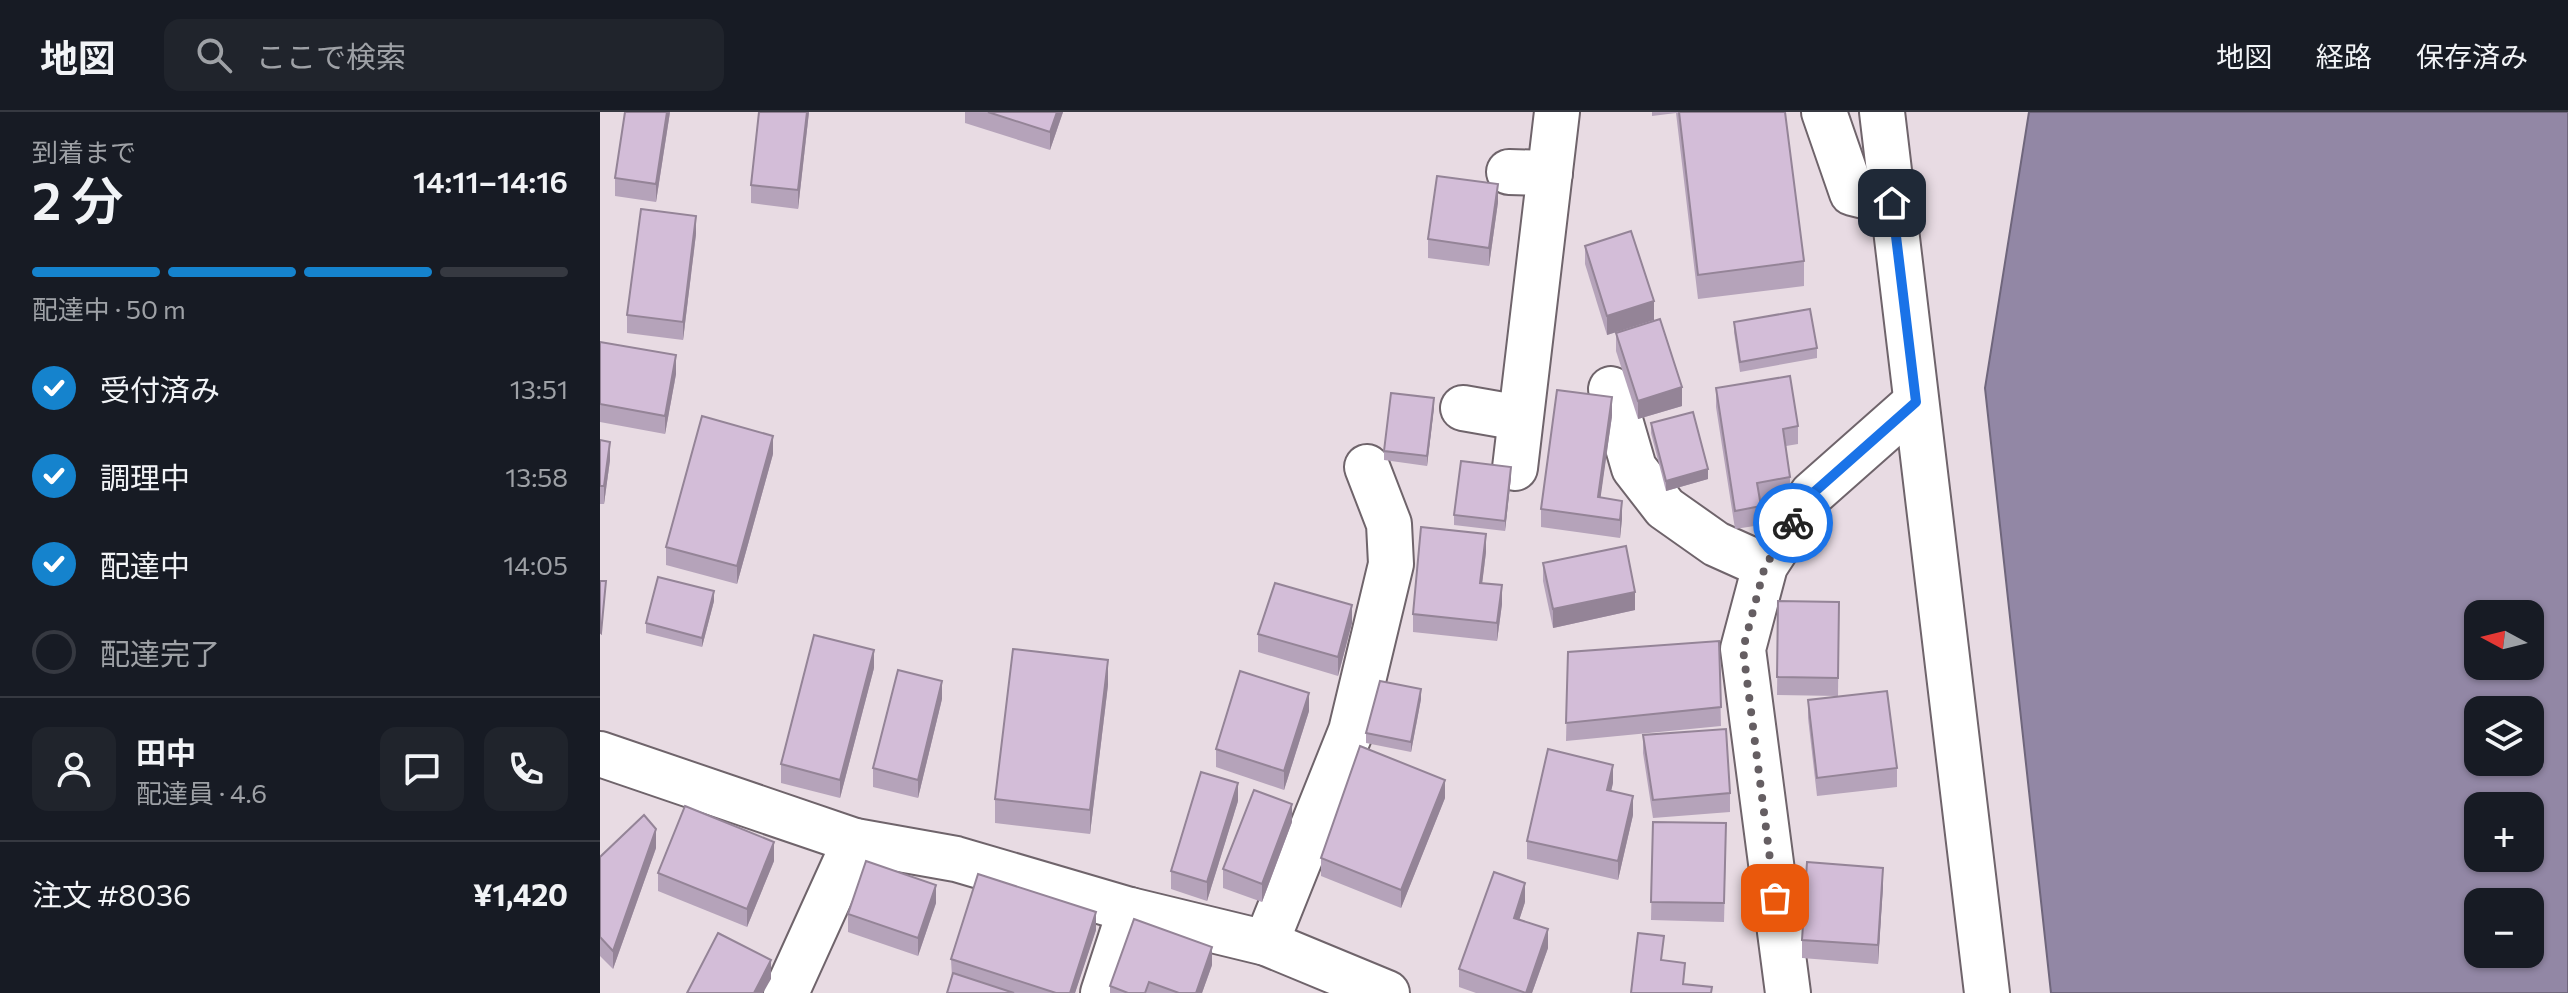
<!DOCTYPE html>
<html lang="ja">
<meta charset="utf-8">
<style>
body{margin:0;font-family:Commissioner,"Noto Sans JP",sans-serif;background:#20242c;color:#f1f3f6;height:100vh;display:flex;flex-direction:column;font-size:30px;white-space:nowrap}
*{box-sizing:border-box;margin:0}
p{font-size:26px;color:#9ea1a6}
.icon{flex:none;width:44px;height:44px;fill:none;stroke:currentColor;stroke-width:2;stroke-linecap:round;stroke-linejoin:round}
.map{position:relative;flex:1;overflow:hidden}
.panel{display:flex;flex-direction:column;background:#171b24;width:600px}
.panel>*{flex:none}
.needle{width:52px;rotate:277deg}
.buttons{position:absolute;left:1864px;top:488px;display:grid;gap:16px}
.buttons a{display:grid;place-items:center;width:80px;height:80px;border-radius:16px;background:#171b24;box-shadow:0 2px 6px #0004;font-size:40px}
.pin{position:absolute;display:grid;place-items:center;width:68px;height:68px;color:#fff;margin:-34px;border-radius:16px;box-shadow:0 4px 12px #0006}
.courier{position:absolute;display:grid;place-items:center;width:80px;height:80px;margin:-40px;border:6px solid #1a73e8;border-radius:50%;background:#fff;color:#222;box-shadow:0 2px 10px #0007}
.overview em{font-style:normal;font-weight:600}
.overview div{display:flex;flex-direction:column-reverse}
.overview{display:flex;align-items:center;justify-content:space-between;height:136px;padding:0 32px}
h1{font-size:52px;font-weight:600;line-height:60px}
.bar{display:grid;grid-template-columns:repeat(4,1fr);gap:12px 8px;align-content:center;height:96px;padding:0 32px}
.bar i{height:10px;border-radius:6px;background:#363941}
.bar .current{background:#1583cd}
.bar p{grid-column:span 4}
.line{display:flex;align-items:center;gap:20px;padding:0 32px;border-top:2px solid #363941}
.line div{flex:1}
.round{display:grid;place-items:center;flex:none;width:84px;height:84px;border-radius:16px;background:#20242c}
ol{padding:0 32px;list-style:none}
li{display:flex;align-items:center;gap:24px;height:88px}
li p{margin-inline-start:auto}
li .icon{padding:8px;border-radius:50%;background:#1583cd;color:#fff;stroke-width:4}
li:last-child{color:#9ea1a6}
li i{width:44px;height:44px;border:4px solid #363941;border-radius:50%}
header{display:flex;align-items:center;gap:48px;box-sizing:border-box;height:112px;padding:0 40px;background:#171b24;border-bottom:2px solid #363941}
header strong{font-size:38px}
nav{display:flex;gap:44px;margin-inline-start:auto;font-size:28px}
.search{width:560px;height:72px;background:#20242c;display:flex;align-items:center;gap:20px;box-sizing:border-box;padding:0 28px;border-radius:16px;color:#9ea1a6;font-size:30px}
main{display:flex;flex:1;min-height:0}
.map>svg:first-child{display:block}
.water{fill:#9287a5;stroke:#6f667c;stroke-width:2;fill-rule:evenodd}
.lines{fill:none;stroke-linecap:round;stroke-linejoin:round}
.minor-casing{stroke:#6f646b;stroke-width:48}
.minor{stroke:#fff;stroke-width:44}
.wall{fill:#b5a3ba}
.shaded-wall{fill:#948497}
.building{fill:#d3bdd8;stroke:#948497;stroke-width:2}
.done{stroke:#655e62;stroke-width:8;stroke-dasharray:0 14.4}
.route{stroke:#1a73e8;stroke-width:10}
</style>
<header>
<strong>地図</strong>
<div class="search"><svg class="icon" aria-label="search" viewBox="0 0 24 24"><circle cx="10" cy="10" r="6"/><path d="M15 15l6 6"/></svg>ここで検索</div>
<nav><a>地図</a><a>経路</a><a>保存済み</a></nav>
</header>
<main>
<section class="panel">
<div class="overview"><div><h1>2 分</h1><p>到着まで</p></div><em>14:11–14:16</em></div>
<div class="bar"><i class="current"></i><i class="current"></i><i class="current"></i><i></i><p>配達中 · 50 m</p></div>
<ol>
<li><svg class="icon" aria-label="check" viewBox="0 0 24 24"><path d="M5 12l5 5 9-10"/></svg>受付済み<p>13:51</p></li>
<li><svg class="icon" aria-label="check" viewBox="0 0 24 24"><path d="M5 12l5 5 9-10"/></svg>調理中<p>13:58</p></li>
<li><svg class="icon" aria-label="check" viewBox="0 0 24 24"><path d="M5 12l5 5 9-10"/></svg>配達中<p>14:05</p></li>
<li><i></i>配達完了</li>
</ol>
<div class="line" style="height:144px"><a class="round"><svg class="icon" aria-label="person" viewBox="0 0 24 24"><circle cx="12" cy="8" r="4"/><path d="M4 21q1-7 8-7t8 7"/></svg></a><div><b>田中</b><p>配達員 · 4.6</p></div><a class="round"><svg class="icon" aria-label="chat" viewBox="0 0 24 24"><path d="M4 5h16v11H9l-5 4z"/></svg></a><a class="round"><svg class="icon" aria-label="phone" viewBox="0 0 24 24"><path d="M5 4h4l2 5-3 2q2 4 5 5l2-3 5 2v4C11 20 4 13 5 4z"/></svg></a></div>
<div class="line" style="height:104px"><div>注文 #8036</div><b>¥1,420</b></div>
</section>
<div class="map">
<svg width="1968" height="881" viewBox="0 0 1968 881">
<rect width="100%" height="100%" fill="#e8dbe3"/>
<!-- water -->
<path class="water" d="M1429,0h539v881h-517l-66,-605zM1878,502h52v52h-52zM1878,598h52v52h-52zM1878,694h52v52h-52zM1878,790h52v52h-52z"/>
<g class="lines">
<!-- minor casing -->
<g class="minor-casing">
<g id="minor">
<path d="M1224,0l28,81 40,10"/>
<path d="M1282,0l105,881"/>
<path d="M909,60l41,1"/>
<path d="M1011,277l23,79 31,40 51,36 49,22"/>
<path d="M863,296l57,10"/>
<path d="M915,356l42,-356"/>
<path d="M0,642l255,87 101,18 174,51 136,33 121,50"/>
<path d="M666,831l85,-212 40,-167 -2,-40 -22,-57"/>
<path d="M186,881l69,-152"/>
<path d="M503,881l27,-83"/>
<path d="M1188,881l-45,-344 22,-83 47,-72 104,-92"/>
</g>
</g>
<!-- minor -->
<use href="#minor" class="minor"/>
</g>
<!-- wall -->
<g class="wall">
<path d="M25,0h45l-14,90 -41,-6v-18z"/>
<path d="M159,0h50l-11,97 -47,-6v-18z"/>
<path d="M365,0h98l-13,38 -85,-27z"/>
<path d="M1052,0h133l19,149v25l-106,13 -22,-186 -24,3z"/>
<path d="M898,90l-9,64 -61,-8v-19z"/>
<path d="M96,122l-13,106 -56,-7v-18z"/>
<path d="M985,134l69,74 -47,15 -22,-71z"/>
<path d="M1134,210l83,26v10l-77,14 -6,-40z"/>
<path d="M1016,221l66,73 -44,13 -22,-68z"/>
<path d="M0,230l76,32 -11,60 -65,-12z"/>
<path d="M1116,276l82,38v18l-12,2 4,31v18l-30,5 1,25 -26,4 -19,-122z"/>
<path d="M834,296l-7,58 -43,-6v-9z"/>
<path d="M1012,304l-12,82 22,21 -2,19 -79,-11v-18z"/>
<path d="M1051,311l57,56 -42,12 -15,-58z"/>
<path d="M0,328l10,20 -6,44h-4z"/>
<path d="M173,342l-36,130 -71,-19v-18z"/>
<path d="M911,365l-6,54 -51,-6v-10z"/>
<path d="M886,440l-4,31 20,21 -5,37 -84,-9v-18z"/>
<path d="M943,451l92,47 -82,18 -10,-47z"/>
<path d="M114,489l-12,46 -56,-14v-10z"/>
<path d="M1178,489l61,1 -1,94 -61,-1z"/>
<path d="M752,511l-14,53 -80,-24v-18z"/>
<path d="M1119,529l2,85 -155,15 2,-89z"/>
<path d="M274,556l-34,130 -59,-15v-19z"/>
<path d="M508,573l-18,149 -95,-11v-24z"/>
<path d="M342,587l-24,99 -45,-11v-19z"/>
<path d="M821,587l-10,53 -45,-9v-10z"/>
<path d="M1208,588l89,68v19l-80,9 -9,-78z"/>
<path d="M709,599l-25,79 -68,-23v-18z"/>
<path d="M1043,623l87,58v19l-77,6 -10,-65z"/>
<path d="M1013,671l-2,8 22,24 -15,65 -91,-21v-18z"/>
<path d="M845,686l-44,110 -80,-32v-18z"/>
<path d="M638,689l-31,100 -36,-12v-18z"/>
<path d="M692,710l-30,80 -39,-14v-19z"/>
<path d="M1053,710l73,20 -2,80 -73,-2z"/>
<path d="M56,736l-43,121 -13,-13v-99z"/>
<path d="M174,749l-27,66 -89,-36v-18z"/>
<path d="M1283,774l-5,78 -76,-6v-18z"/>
<path d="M925,790l-6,18 29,28 -16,45h-56l-17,-6v-18z"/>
<path d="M336,791l-18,53 -70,-24v-18z"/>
<path d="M496,818l-21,63h-128l5,-15 -1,-19z"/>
<path d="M612,853l-10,28h-92v-7z"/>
</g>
<!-- shaded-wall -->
<g class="shaded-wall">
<path d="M67,0h3l-14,90v-18z"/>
<path d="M207,0h2l-11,97v-19z"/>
<path d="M457,0h6l-13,38v-18z"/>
<path d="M898,72v18l-9,64v-18z"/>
<path d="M96,104v18l-13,106v-18z"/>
<path d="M1054,189v19l-47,15v-19z"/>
<path d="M76,243v19l-11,60v-18z"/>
<path d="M1082,275v19l-44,13v-18z"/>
<path d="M1012,285v19l-14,100v-19z"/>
<path d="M834,286v10l-7,58v-10z"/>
<path d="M173,324v18l-36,130v-18z"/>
<path d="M10,330v18l-6,44v-18z"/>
<path d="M911,355v10l-6,54v-10z"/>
<path d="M1108,357v10l-42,12v-10z"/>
<path d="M1022,389v18l-2,19v-18z"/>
<path d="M886,422v18l-6,49v-18z"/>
<path d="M902,473v19l-5,37v-18z"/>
<path d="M114,479v10l-12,46v-9z"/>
<path d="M1035,480v18l-82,18v-19z"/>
<path d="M752,493v18l-14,53v-19z"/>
<path d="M274,538v18l-34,130v-18z"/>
<path d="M508,548v25l-18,149v-24z"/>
<path d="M342,569v18l-24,99v-18z"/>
<path d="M821,577v10l-10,53v-10z"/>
<path d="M709,581v18l-25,79v-19z"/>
<path d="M1013,653v18l-6,25v-18z"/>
<path d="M845,668v18l-44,110v-18z"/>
<path d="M638,671v18l-31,100v-19z"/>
<path d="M1033,684v19l-15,65v-19z"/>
<path d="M692,692v18l-30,80v-18z"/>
<path d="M56,717v19l-43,121v-18z"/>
<path d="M174,730v19l-27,66v-18z"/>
<path d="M1283,756v18l-5,78v-19z"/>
<path d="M925,771v19l-11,34v-18z"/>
<path d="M336,773v18l-18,53v-18z"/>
<path d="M496,800v18l-21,63h-5z"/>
<path d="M948,817v19l-16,45h-6z"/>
<path d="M612,835v18l-10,28h-6z"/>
<path d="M171,848v19l-8,14h-9z"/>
</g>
<!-- building -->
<g class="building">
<path d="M25,0h42l-11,72 -41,-6z"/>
<path d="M159,0h48l-9,78 -47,-5z"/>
<path d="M388,0h69l-7,20z"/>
<path d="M1079,0h106l19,149 -106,14z"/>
<path d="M837,64l61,8 -9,64 -61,-9z"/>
<path d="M41,97l55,7 -13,106 -56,-7z"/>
<path d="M1031,119l23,70 -47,15 -22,-70z"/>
<path d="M1210,197l7,39 -77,14 -6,-40z"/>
<path d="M1060,207l22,68 -44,14 -22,-68z"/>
<path d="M0,230l76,13 -11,61 -65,-12z"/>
<path d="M1190,264l8,50 -15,3 7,48 -33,6 4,23 -26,5 -19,-123z"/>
<path d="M957,278l55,7 -14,100 24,4 -2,19 -79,-11z"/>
<path d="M791,281l43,5 -7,58 -43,-5z"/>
<path d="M1093,300l15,57 -42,12 -15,-58z"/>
<path d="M102,304l71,20 -36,130 -71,-19z"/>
<path d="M0,328l10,2 -6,44h-4z"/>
<path d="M861,349l50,6 -6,54 -51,-6z"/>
<path d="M821,415l65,7 -6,49 22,2 -5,38 -84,-9z"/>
<path d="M1026,434l9,46 -82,17 -10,-46z"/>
<path d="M58,465l56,14 -12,47 -56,-15z"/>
<path d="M0,469h6l-5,52 -1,-1z"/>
<path d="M675,471l77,22 -14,52 -80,-23z"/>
<path d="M1178,489l61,1 -1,76 -61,-1z"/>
<path d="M214,523l60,15 -34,130 -59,-16z"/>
<path d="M1119,529l2,66 -155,16 2,-71z"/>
<path d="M413,537l95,11 -18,150 -95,-11z"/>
<path d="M298,558l44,11 -24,99 -45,-12z"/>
<path d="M640,559l69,22 -25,78 -68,-22z"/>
<path d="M780,569l41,8 -10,53 -45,-9z"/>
<path d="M1287,579l10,77 -80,10 -9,-78z"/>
<path d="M1126,617l4,64 -77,7 -10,-65z"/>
<path d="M760,634l85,34 -44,110 -80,-32z"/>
<path d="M948,637l65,16 -6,25 26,6 -15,65 -91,-20z"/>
<path d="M601,660l37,11 -31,99 -36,-11z"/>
<path d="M654,678l38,14 -30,80 -39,-15z"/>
<path d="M85,694l89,36 -27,67 -89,-36z"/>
<path d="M44,703l12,14 -43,122 -13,-14v-80z"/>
<path d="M1053,710l73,1 -2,80 -73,-1z"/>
<path d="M266,749l70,24 -18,53 -70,-24z"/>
<path d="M1207,750l76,6 -5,77 -76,-5z"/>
<path d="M894,760l31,11 -11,35 34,11 -22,64 -67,-24z"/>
<path d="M378,762l118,38 -26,81h-14l-105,-34z"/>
<path d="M534,807l78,28 -16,46h-17l-30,-11 -4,11h-17l-18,-7z"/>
<path d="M118,821l53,27 -17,33h-67z"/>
<path d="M1038,821l26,3 -3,24 24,3 -2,21 29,3 -1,6h-80z"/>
<path d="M353,861l61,20h-67z"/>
</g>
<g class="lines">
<!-- done -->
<path class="done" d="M1175,786l-32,-249 22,-83 28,-43"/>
<!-- route -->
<path class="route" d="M1193,411l19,-29 104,-92 -24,-199"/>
</g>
</svg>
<div class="buttons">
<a><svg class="needle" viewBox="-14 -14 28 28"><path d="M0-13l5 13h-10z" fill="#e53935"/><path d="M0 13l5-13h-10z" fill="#9ea1a6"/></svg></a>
<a><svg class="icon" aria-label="layers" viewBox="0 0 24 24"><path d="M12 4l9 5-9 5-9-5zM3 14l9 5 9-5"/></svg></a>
<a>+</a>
<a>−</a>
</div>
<div class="pin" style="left:1175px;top:786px;background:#ea580c"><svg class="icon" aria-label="bag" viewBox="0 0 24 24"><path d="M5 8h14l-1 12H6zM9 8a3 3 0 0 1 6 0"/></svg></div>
<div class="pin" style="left:1292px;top:91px;background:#1f2937"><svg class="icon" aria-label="home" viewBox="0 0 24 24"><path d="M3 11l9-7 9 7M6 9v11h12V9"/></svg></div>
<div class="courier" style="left:1193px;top:411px"><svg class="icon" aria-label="bike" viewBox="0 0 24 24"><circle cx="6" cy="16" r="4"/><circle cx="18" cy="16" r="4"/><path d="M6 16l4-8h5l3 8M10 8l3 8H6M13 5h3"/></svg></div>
</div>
</main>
